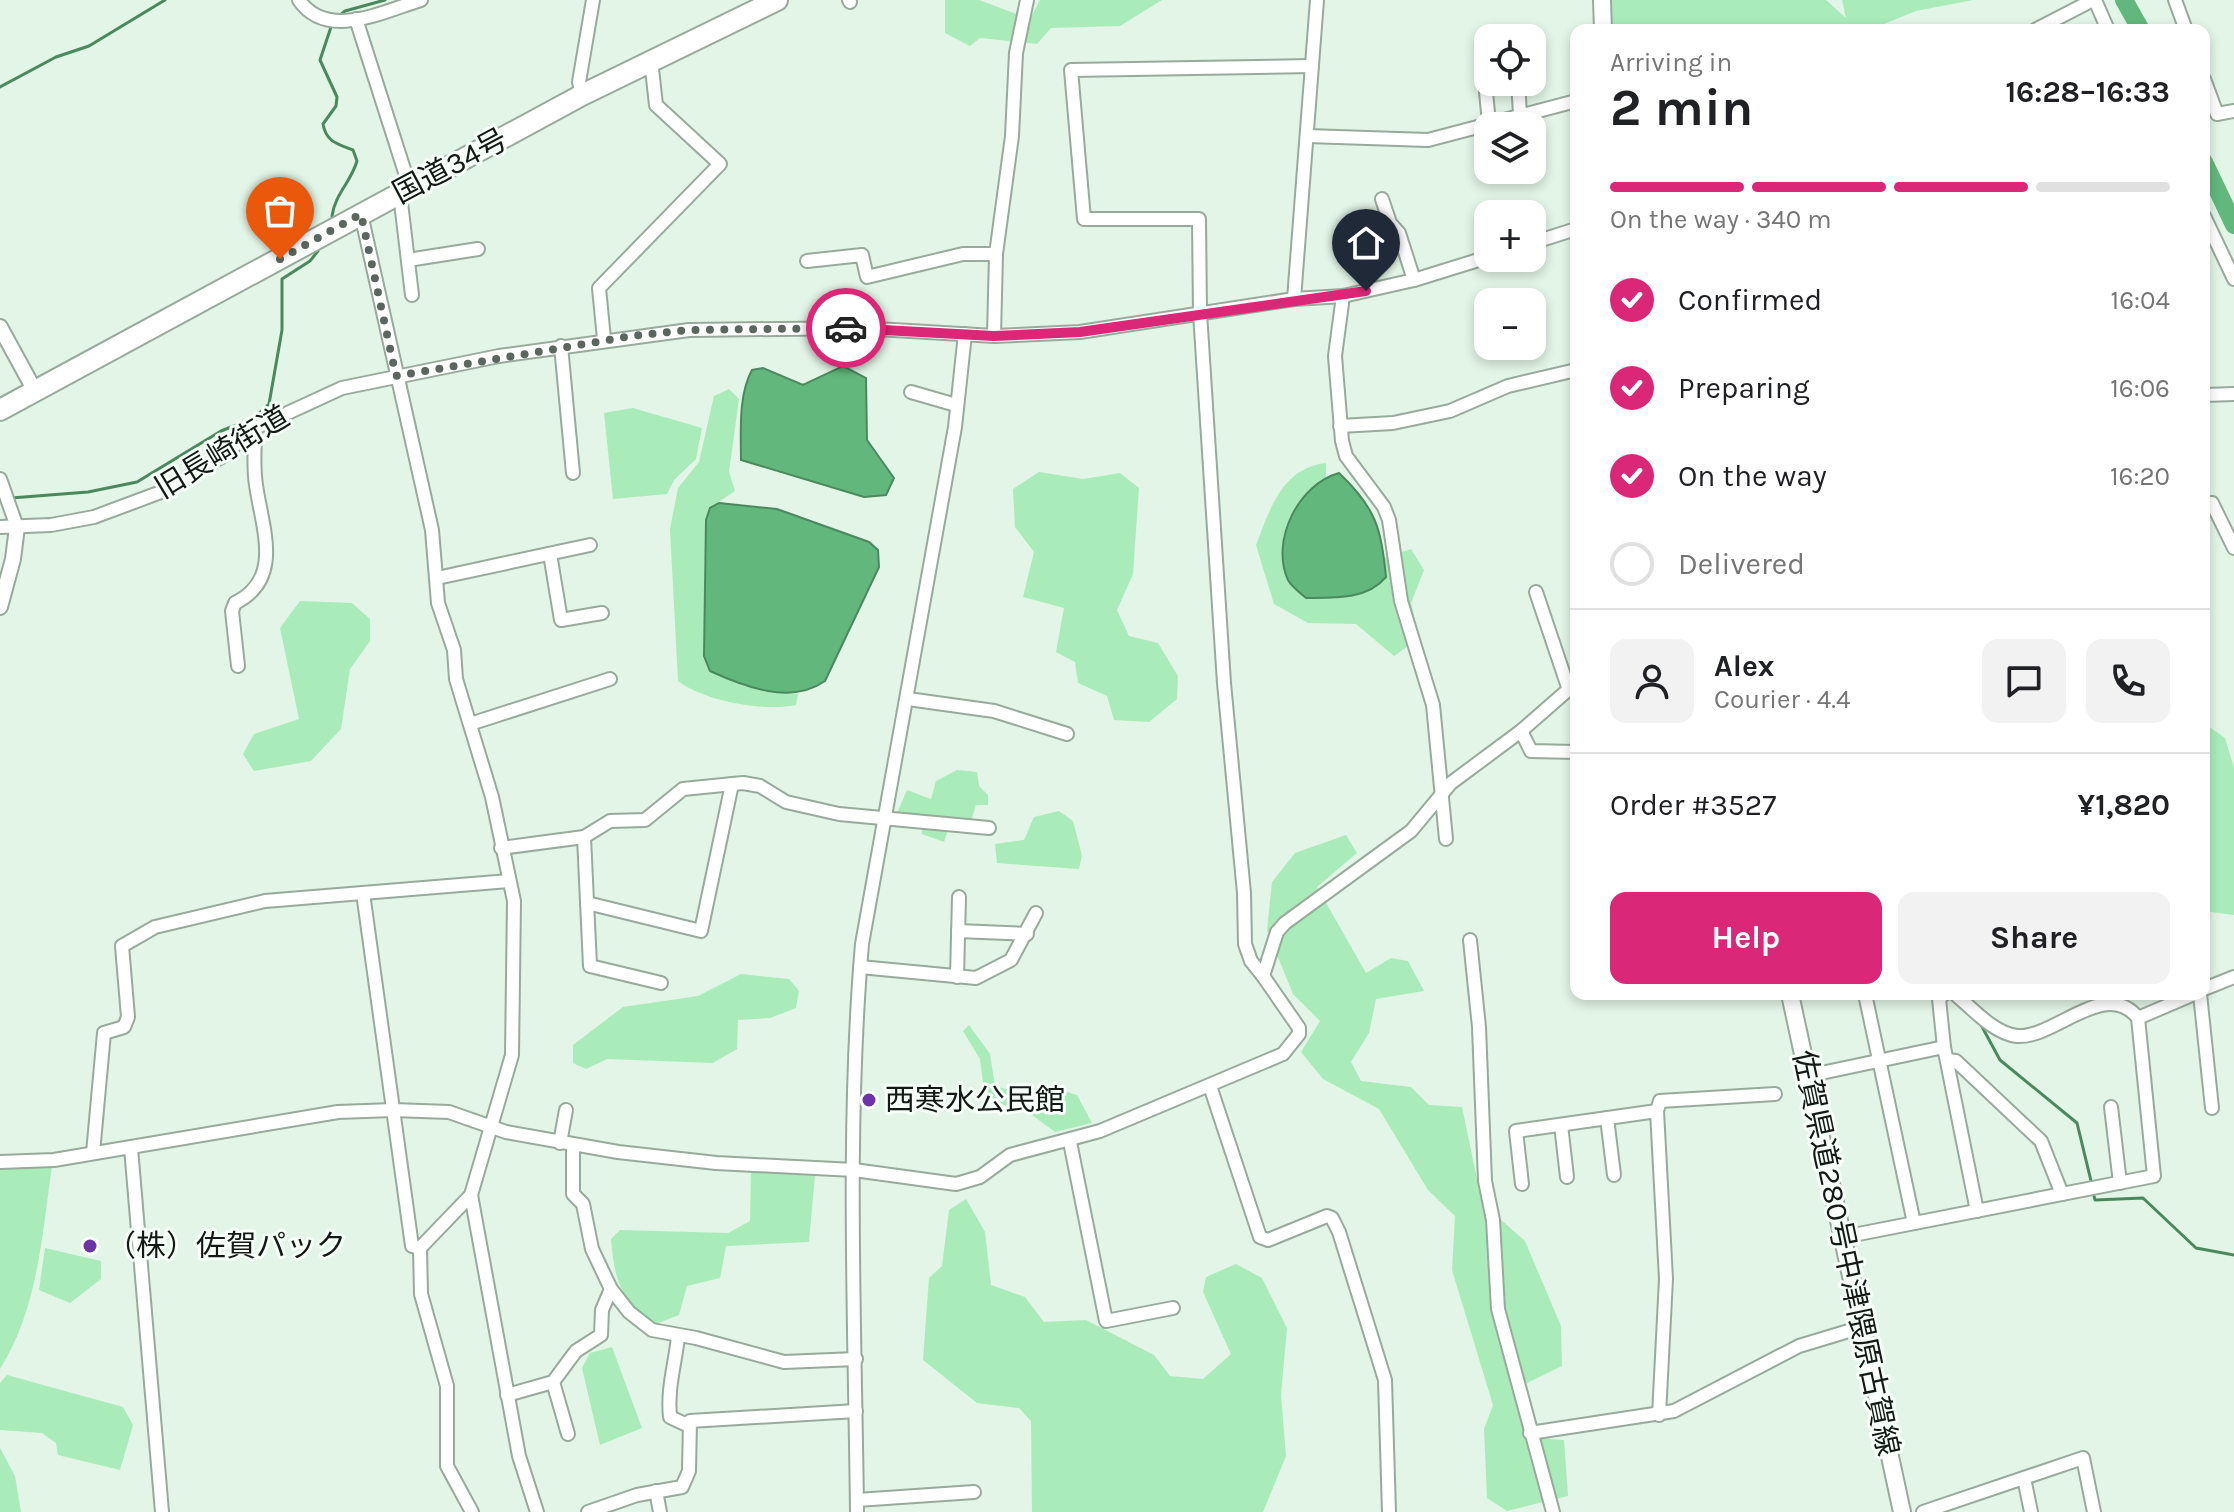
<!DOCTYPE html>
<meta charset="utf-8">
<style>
body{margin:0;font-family:Karla,"Noto Sans JP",sans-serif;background:#f2f2f2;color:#202124;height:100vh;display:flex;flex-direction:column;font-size:30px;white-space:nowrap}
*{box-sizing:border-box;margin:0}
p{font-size:26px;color:#757577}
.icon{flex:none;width:44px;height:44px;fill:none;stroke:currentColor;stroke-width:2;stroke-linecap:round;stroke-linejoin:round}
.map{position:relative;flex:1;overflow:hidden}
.drawer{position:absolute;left:1570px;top:24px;width:640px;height:976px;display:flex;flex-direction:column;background:#fff;border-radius:16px;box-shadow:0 4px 12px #0003}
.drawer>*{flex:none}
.fabs{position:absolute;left:1474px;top:24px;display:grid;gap:16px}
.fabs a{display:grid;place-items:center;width:72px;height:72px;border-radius:16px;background:#fff;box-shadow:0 4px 12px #0003;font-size:40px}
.pin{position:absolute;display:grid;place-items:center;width:68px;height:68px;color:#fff;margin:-82px -34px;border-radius:50% 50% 50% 0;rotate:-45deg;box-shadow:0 0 8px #0007}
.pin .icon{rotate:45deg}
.courier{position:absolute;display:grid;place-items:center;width:80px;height:80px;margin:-40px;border:6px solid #db2777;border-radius:50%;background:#fff;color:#222;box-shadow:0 2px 10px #0007}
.summary em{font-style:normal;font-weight:700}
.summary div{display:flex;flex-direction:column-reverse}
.summary{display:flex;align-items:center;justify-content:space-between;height:136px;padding:0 40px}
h1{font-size:52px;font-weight:700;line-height:60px}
.bar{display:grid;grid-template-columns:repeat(4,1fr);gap:12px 8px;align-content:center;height:96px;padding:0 40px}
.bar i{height:10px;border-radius:6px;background:#e0e0e0}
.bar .on{background:#db2777}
.bar p{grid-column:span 4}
.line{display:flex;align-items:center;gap:20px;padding:0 40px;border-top:2px solid #e0e0e0}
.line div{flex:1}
.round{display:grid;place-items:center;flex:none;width:84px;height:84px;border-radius:16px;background:#f2f2f2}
ol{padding:0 40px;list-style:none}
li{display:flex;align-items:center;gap:24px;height:88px}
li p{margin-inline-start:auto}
li .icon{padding:8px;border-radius:50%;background:#db2777;color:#fff;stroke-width:4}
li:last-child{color:#757577}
li i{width:44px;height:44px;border:4px solid #e0e0e0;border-radius:50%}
.cta{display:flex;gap:16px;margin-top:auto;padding:16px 40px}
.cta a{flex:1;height:92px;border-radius:16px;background:#db2777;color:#fff;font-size:32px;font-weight:700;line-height:92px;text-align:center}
.cta a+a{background:#f2f2f2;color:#202124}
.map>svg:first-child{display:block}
.green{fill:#a9ecba}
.water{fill:#62b87c;stroke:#4a895d;stroke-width:2}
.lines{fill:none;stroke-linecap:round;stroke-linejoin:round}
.stream{stroke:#4a895d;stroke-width:3}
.river{stroke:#62b87c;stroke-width:18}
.minor-casing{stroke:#98aa9c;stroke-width:16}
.tertiary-casing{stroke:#98aa9c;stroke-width:18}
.secondary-casing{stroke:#98aa9c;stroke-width:20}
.trunk-casing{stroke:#98aa9c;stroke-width:24}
.minor{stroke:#fff;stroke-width:12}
.tertiary{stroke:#fff;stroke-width:14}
.secondary{stroke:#fff;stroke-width:16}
.trunk{stroke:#fff;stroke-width:20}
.done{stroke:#5b675e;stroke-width:8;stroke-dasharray:0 14.4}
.route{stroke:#db2777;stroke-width:10}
.poi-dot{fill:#6d33a9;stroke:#f7fff9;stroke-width:3}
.labels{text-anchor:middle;stroke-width:6;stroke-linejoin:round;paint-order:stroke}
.street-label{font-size:30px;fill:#131a15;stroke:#f7fff9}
.poi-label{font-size:30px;fill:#131a15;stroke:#f7fff9;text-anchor:start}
</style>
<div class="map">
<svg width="2234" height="1512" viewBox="0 0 2234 1512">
<rect width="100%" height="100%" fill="#e2f5e6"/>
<!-- green -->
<g class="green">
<path d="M945,0h34l51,19 10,-19h122l-42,26 -69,2 -14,16 -57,-6 -10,8 -25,-13z"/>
<path d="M1610,0h216l20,18 -4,-18h131l-57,11 -47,19h-258z"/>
<path d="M729,389l10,10 -10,73 6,19 -25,17 -6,131 6,32 33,15 55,8 -2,11c-32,7 -92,-4 -118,-24l-8,-152 8,-41 21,-26 15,-66z"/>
<path d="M633,408l69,20 -6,31 -22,21 -7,14 -54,5 -9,-86z"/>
<path d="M1326,463v14l-21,18 81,82 -2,-19 27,-9 13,21 -13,33 8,35 -25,18 -38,-32 -48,-1 -34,-19 -18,-59c14,-36 26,-77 70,-82z"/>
<path d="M1039,472l44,7 37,-6 19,15 -6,86 -16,36 12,26 29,7 20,33 -1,23 -28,23 -35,-2 -7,-24 -29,-13 -3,-21 -19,-10 8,-44 -41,-11 11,-45 -19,-25 -2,-38z"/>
<path d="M300,601l52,2 18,16v22l-20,28 -9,60 -30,32 -57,10 -11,-17 11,-20 45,-15 -19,-91z"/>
<path d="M2204,723l21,15 9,30v147l-30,-4z"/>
<path d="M957,770l20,2 2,14 9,9v10h-12l-5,16 -20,-1 -7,22 -22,-8 -1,-16h-26l12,-28 24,9 5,-18z"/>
<path d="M1059,811l14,10 9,35 -3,13 -82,-6 -2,-19 29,-4 10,-23z"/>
<path d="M1346,835l11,18 -40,34 49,86 25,-15 17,3 16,30 -48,8 -7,34 -18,29 10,19 50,6 18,18 33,2 20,96 43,38 36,85 1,40 -41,20 15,52 28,2 4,56 -61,15 -20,-13 -3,-69 9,-24 -41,-135 3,-54 -27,-26 -49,-81 -56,-30 -22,-27 19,-31 -27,-27 -26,-64 5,-48 23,-29z"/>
<path d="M741,974l48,5 10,12 -3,17 -26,10 -32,2 -1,29 -24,14 -106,-4 -21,10 -13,-6v-18l50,-38 75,-11z"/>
<path d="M969,1025l21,29 5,32 22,6 31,-6 29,9 15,28 -37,9 -23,-17 -47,-17 -5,-39 -17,-28z"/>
<path d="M0,1165l52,1c-10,69 -14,143 -52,203z"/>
<path d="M751,1170l64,5 -6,67 -83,4 -6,32 -33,8 -8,29 -26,10c-34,-30 -38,-43 -42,-86l9,-9 108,3 22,-12z"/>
<path d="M966,1199l19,33 6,53 34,12 19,25 42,-2 68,35 16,21 33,3 28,-25 -28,-62 3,-15 30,-13 26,14 25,50 -6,67 5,61 -23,56h-231l-1,-91 -12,-13 -42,-5 -54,-43 6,-82 13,-12 7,-56z"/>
<path d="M45,1248l56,13v18l-31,24 -31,-13z"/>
<path d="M612,1347l30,81 -42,17 -18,-77 8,-15z"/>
<path d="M7,1375l116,32 10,18 -13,45 -62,-15 -2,-12 -14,-10 -42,-3v-47z"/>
<path d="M0,1448l15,28 6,36h-21z"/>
</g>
<!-- water -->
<g class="water">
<path d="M843,366l23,12 1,62 27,38 -8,17 -22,2 -123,-37c0,-27 -3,-65 11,-90l11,-2 40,17z"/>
<path d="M1339,473c37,35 42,55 47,104 -19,23 -53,21 -80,21 -6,-5 -15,-12 -18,-18 -18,-40 11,-96 51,-107z"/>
<path d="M719,503l58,6 92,33 9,8 1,17 -54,114c-34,24 -80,6 -115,-10l-6,-15 2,-136 4,-12z"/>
</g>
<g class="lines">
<!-- stream -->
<g class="stream">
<path d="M337,18l8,-7 40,-11"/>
<path d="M332,24l-12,36 17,37 -1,9 -13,18c3,18 15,20 30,26l4,11c-6,21 -22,33 -25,55"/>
<path d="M0,87l56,-30 33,-11 76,-46"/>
<path d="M11,498l77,-6 49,-10 84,-51 33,-13 15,-14 13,-74v-51l28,-18 8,-10"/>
<path d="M1980,1023l20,37 77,63 15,62"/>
<path d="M2093,1192l2,8 48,-2 53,50 38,7"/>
</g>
<!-- river -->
<g class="river">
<path d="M2124,0l17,30"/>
<path d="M2204,162l30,63"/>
</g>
<!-- minor casing -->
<g class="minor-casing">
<g id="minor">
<path d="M299,0c28,41 85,11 122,0"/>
<path d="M849,0l1,2"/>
<path d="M2095,0l13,30"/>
<path d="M2175,0l11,30"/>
<path d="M356,19l54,169"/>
<path d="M2035,30l58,-30"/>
<path d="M2204,79l13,35 17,-3"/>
<path d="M1518,82l2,32"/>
<path d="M1486,92l3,31"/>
<path d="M582,95l-3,-13 14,-82"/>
<path d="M1307,136l121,4 148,-39"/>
<path d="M400,194l12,101"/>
<path d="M1382,199l8,24 9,10 15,47"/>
<path d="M361,214l71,316 6,73 16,47 2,29 36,118 22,104 -2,154 -41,140 48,261 18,56"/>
<path d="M2204,216l30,63"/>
<path d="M1532,243l44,-14"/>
<path d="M408,260l70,-11"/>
<path d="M807,261l55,-6 5,22 96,-23h33"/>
<path d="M1343,296l-8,60 7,85 4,15 38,51 5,13 12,81 32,104 13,134"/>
<path d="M1294,299l23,-299"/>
<path d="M994,336l2,-82 16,-118 4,-83 11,-53"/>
<path d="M604,339l-5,-51 121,-124 -64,-59 -5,-45"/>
<path d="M561,346l12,127"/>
<path d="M911,392l45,13"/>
<path d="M2204,395l30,-1"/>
<path d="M1340,426l53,-3 57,-12 58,-25 68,-16"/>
<path d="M0,479l17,48"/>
<path d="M2204,503h8l22,45"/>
<path d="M0,527l51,-2 43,-8 75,-28 54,-33 32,-28 87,-40 157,-32 190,-26 171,-2 134,8 86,-4 214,-33 49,-3 71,-16 74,-23"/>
<path d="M550,554l11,66 41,-7"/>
<path d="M437,578l153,-33"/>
<path d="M1536,592l33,98"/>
<path d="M238,666l-6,-55 3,-8c49,-24 27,-75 21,-118 -3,-18 -1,-39 -1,-57"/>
<path d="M908,699l86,12 73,23"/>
<path d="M470,724l140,-45"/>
<path d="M1521,731l10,20 45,1"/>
<path d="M584,837l6,129 71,17"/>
<path d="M501,848l83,-11 26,-16 35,-1 38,-31 60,-6 17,3 26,16 53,12 150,14"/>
<path d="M363,893l49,353 8,2 51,-53"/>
<path d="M587,903l114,28 31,-147"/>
<path d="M958,931l69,3"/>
<path d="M1470,940l9,87 6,154 8,39 5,89 55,203"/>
<path d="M860,967l116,11 35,-18 25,-47"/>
<path d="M1263,976l-12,-15 -6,-17 -1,-51 -20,-210 -24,-370 -1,-94h-115l-13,-149 241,-4"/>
<path d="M957,977l2,-80"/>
<path d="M2204,989l30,-12"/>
<path d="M1865,994l49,229"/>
<path d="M1944,994l-5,5 5,48 33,164"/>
<path d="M1955,994c17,14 38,39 62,42 37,3 89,-59 121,-18"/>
<path d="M2200,994l12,114"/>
<path d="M1947,1060l9,1 85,80 21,53"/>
<path d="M1807,1076l137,-29"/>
<path d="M1210,1086l50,151 8,3 59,-24 5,2 7,14 46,148 4,132"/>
<path d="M2111,1107l9,76"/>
<path d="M1607,1118l7,57"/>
<path d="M1561,1125l6,52"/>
<path d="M1070,1142l36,179 67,-13"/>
<path d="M560,1143l6,-33"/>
<path d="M573,1146v48l10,10 9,45 19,40 18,23 23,18 44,8 88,24 72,-3"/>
<path d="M131,1148l31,364"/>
<path d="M93,1153l11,-120 20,-6 4,-10 -6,-71 33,-19 110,-26 244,-20"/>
<path d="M0,1162l54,-2 284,-48 55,-2 56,2 57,20 112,20 98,11 138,7 102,14 24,-7 30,-22 90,-24 183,-77 16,-20v-6l-36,-52 14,-44 8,-9 126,-92 40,-48 70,-52 55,-48"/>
<path d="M1522,1184l-6,-53 141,-20"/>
<path d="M1843,1237l311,-61 -16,-158 56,-24"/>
<path d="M420,1248l1,46 26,92v80l25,46"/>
<path d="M678,1337c-3,28 -11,52 -8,80l17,8"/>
<path d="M553,1382l15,52"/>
<path d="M507,1395l46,-13 23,-31 25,-16 1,-25 9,-21"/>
<path d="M1659,1415l7,-136 -9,-168 3,-10 115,-7"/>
<path d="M1530,1433l144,-22 125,-65 63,-19"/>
<path d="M2024,1478l7,34"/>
<path d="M656,1491l4,21"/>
<path d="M857,1500l117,-8"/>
<path d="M588,1512l49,-17 45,-8 7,-16 1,-50 166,-10"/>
<path d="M857,1512c-2,-186 -11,-383 5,-568l93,-517 10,-93"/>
<path d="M1923,1512l160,-54 11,54"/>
</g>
</g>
<!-- tertiary casing -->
<g class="tertiary-casing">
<g id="tertiary">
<path d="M0,327l35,64"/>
<path d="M0,607l13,-48 4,-32"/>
</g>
</g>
<!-- secondary casing -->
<g class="secondary-casing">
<g id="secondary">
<path d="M1602,0l1,30"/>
<path d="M1790,994l112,518"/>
</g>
</g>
<!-- trunk casing -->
<g class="trunk-casing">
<path id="trunk" d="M0,410l582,-315 195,-95"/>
</g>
<!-- minor -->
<use href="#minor" class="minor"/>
<!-- tertiary -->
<use href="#tertiary" class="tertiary"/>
<!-- secondary -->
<use href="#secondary" class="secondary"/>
<!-- trunk -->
<use href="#trunk" class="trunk"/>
</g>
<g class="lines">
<!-- done -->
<path class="done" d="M280,259l81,-45 35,162 236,-40 57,-6 157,-2"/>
<!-- route -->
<path class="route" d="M846,328l148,8 86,-4 286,-41"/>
</g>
<!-- markers -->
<g class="poi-dot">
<circle cx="869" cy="1100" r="8"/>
<circle cx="90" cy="1246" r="8"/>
</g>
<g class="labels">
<!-- street labels -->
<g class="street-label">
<text transform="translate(450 166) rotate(-28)" y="10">国道34号</text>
<text transform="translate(222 452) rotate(-31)" y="10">旧長崎街道</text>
<text transform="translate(1846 1253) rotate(78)" y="10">佐賀県道280号中津隈原古賀線</text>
</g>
<!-- poi labels -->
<g class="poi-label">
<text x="885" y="1110">西寒水公民館</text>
<text x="106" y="1256">（株）佐賀パック</text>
</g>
</g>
</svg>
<div class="fabs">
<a><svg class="icon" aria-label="locate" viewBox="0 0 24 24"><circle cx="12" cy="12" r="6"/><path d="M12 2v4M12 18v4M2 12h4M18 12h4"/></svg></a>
<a><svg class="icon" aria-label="layers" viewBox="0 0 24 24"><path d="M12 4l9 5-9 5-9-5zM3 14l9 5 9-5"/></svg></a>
<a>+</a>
<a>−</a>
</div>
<div class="pin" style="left:280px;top:259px;background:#ea580c"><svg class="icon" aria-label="bag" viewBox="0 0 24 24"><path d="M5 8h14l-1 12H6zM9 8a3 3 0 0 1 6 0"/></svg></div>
<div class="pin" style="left:1366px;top:291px;background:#1f2937"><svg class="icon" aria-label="home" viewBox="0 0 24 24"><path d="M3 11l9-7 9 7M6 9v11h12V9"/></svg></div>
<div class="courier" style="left:846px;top:328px"><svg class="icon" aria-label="car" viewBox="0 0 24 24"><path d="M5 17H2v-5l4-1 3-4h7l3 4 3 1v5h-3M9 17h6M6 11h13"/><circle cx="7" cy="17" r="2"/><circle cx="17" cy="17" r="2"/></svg></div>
<section class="drawer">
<div class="summary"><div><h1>2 min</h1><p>Arriving in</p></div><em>16:28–16:33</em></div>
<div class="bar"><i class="on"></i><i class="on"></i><i class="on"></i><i></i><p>On the way · 340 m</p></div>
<ol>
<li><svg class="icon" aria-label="check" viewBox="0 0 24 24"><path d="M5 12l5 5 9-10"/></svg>Confirmed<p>16:04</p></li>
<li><svg class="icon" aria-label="check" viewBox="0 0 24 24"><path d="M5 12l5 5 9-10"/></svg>Preparing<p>16:06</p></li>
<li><svg class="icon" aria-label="check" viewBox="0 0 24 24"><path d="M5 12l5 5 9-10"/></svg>On the way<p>16:20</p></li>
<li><i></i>Delivered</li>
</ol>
<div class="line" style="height:144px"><a class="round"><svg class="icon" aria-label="person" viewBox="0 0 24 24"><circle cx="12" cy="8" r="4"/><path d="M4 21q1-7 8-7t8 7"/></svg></a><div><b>Alex</b><p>Courier · 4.4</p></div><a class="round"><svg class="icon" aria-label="chat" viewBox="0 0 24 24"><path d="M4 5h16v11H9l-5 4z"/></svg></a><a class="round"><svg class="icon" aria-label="phone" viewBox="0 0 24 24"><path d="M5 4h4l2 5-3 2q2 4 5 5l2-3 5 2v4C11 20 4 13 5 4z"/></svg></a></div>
<div class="line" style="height:104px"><div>Order #3527</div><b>¥1,820</b></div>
<div class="cta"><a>Help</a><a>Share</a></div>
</section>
</div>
